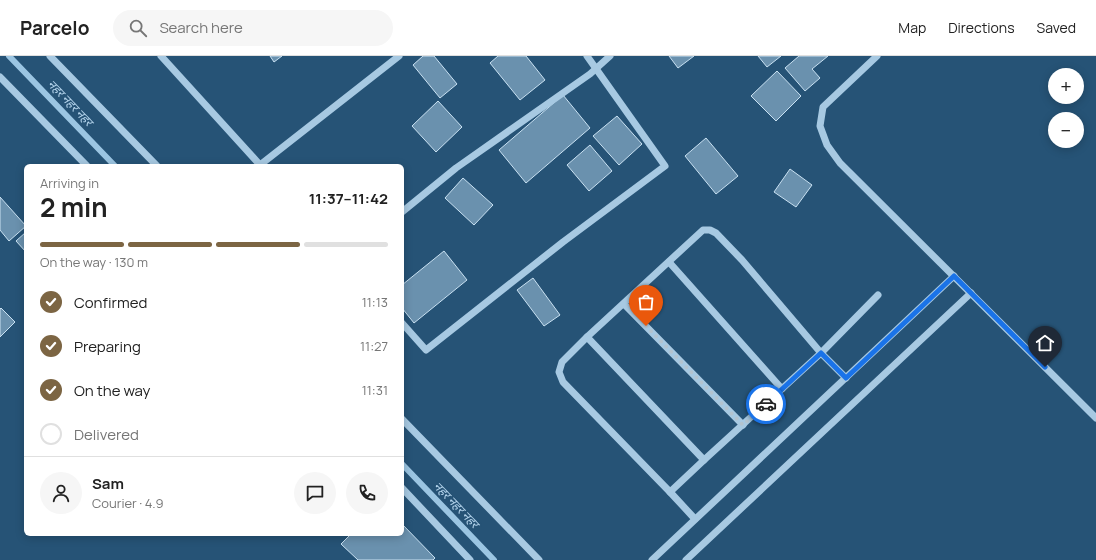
<!DOCTYPE html>
<meta charset="utf-8">
<style>
body{margin:0;font-family:Manrope,"Noto Sans Devanagari",sans-serif;background:#f6f6f6;color:#222;height:100vh;display:flex;flex-direction:column;font-size:15px;white-space:nowrap}
*{box-sizing:border-box;margin:0}
p{font-size:13px;color:#767676}
.icon{flex:none;width:22px;height:22px;fill:none;stroke:currentColor;stroke-width:2;stroke-linecap:round;stroke-linejoin:round}
.map{position:relative;flex:1;overflow:hidden}
.panel{position:absolute;left:24px;top:108px;width:380px;height:372px;display:flex;flex-direction:column;background:#fff;border-radius:6px;box-shadow:0 2px 10px #0003}
.panel>*{flex:none}
.tools{position:absolute;left:1048px;top:12px;display:grid;gap:8px}
.tools a{display:grid;place-items:center;width:36px;height:36px;border-radius:50%;background:#fff;box-shadow:0 2px 10px #0003;font-size:20px}
.pin{position:absolute;display:grid;place-items:center;width:34px;height:34px;color:#fff;margin:-41px -17px;border-radius:50% 50% 50% 0;rotate:-45deg;box-shadow:0 0 4px #0007}
.pin .icon{rotate:45deg}
.courier{position:absolute;display:grid;place-items:center;width:40px;height:40px;margin:-20px;border:3px solid #1a73e8;border-radius:50%;background:#fff;color:#222;box-shadow:0 1px 5px #0007}
.head em{font-style:normal;font-weight:700}
.head div{display:flex;flex-direction:column-reverse}
.head{display:flex;align-items:center;justify-content:space-between;height:68px;padding:0 16px}
h1{font-size:26px;font-weight:700;line-height:30px}
.bar{display:grid;grid-template-columns:repeat(4,1fr);gap:6px 4px;align-content:center;height:48px;padding:0 16px}
.bar i{height:5px;border-radius:3px;background:#e0e0e0}
.bar .current{background:#7c6543}
.bar p{grid-column:span 4}
.line{display:flex;align-items:center;gap:10px;padding:0 16px;border-top:1px solid #e0e0e0}
.line div{flex:1}
.round{display:grid;place-items:center;flex:none;width:42px;height:42px;border-radius:21px;background:#f6f6f6}
ol{padding:0 16px;list-style:none}
li{display:flex;align-items:center;gap:12px;height:44px}
li p{margin-inline-start:auto}
li .icon{padding:4px;border-radius:50%;background:#7c6543;color:#fff;stroke-width:4}
li:last-child{color:#767676}
li i{width:22px;height:22px;border:2px solid #e0e0e0;border-radius:50%}
header{display:flex;align-items:center;gap:24px;box-sizing:border-box;height:56px;padding:0 20px;background:#fff;border-bottom:1px solid #e0e0e0}
header strong{font-size:19px}
nav{display:flex;gap:22px;margin-inline-start:auto;font-size:14px}
.search{width:280px;height:36px;background:#f6f6f6;display:flex;align-items:center;gap:10px;box-sizing:border-box;padding:0 14px;border-radius:22px;color:#767676;font-size:15px}
.map>svg:first-child{display:block}
.lines{fill:none;stroke-linecap:round;stroke-linejoin:round}
.stream{stroke:#9bc5e2;stroke-width:6}
.building{fill:#6a91ae;stroke:#c9e1f2}
.minor{stroke:#a7c9e2;stroke-width:7}
.done{stroke:#b3c3cf;stroke-width:4;stroke-dasharray:0 7.2}
.route{stroke:#1a73e8;stroke-width:5}
.labels{text-anchor:middle;stroke-width:3;stroke-linejoin:round;paint-order:stroke}
.water-label{font-size:12px;font-style:italic;fill:#b2d2ea;stroke:#265376}
</style>
<header>
<strong>Parcelo</strong>
<div class="search"><svg class="icon" aria-label="search" viewBox="0 0 24 24"><circle cx="10" cy="10" r="6"/><path d="M15 15l6 6"/></svg>Search here</div>
<nav><a>Map</a><a>Directions</a><a>Saved</a></nav>
</header>
<div class="map">
<svg width="1096" height="504" viewBox="0 0 1096 504">
<rect width="100%" height="100%" fill="#265376"/>
<g class="lines">
<!-- stream -->
<g class="stream">
<path d="M9,0l106,110"/>
<path d="M402,408l92,96"/>
</g>
</g>
<!-- building -->
<g class="building">
<path d="M270,0h12l-8,6z"/>
<path d="M423,0h11l23,28 -17,14 -27,-33z"/>
<path d="M498,0h28l19,24 -25,20 -30,-37z"/>
<path d="M669,0h25l-16,12z"/>
<path d="M758,0h23l-14,11z"/>
<path d="M799,0h29l-16,13 8,9 -15,13 -20,-23z"/>
<path d="M777,15l24,25 -25,25 -25,-25z"/>
<path d="M563,39l27,33 -64,55 -27,-33z"/>
<path d="M438,45l24,26 -26,25 -24,-26z"/>
<path d="M617,60l25,28 -23,21 -26,-29z"/>
<path d="M706,82l32,38 -22,18 -31,-38z"/>
<path d="M590,89l22,26 -23,20 -22,-26z"/>
<path d="M790,113l22,16 -16,22 -22,-15z"/>
<path d="M463,122l30,27 -19,20 -29,-27z"/>
<path d="M0,141l26,29 -17,15 -9,-11z"/>
<path d="M26,176v20l-10,-11z"/>
<path d="M444,195l23,29 -53,43 -12,-15v-23z"/>
<path d="M533,222l27,37 -16,11 -27,-36z"/>
<path d="M1,252l14,14 -15,15v-28z"/>
<path d="M402,468l33,34 -2,2h-75l-17,-16 10,-10h51z"/>
</g>
<g class="lines">
<!-- minor -->
<g class="minor">
<path d="M50,0l107,110"/>
<path d="M161,0l100,110"/>
<path d="M877,0l-54,51 -3,19 7,19 13,18 256,255"/>
<path d="M0,21l87,89"/>
<path d="M260,109l139,-109"/>
<path d="M402,156l54,-44 134,-94 20,-18"/>
<path d="M669,206l113,127"/>
<path d="M624,248l119,121"/>
<path d="M402,267l24,27 137,-108 102,-76 -78,-110"/>
<path d="M587,281l117,123"/>
<path d="M402,363l137,141"/>
<path d="M402,432l68,72"/>
<path d="M670,436l-107,-110 -4,-10 3,-10 25,-25 116,-107h7l6,3 26,27 79,93 57,-58"/>
<path d="M695,463l-25,-27 34,-32 117,-107 25,25"/>
<path d="M652,504l302,-284"/>
<path d="M686,504l285,-267"/>
</g>
</g>
<g class="lines">
<!-- done -->
<path class="done" d="M646,270l97,99 23,-21"/>
<!-- route -->
<path class="route" d="M766,348l55,-51 25,25 108,-102 91,91"/>
</g>
<g class="labels">
<!-- water labels -->
<g class="water-label">
<text transform="translate(70 47) rotate(46)" y="4">नहर नहर नहर</text>
<text transform="translate(456 449) rotate(46)" y="4">नहर नहर नहर</text>
</g>
</g>
</svg>
<div class="tools">
<a>+</a>
<a>−</a>
</div>
<div class="pin" style="left:646px;top:270px;background:#ea580c"><svg class="icon" aria-label="bag" viewBox="0 0 24 24"><path d="M5 8h14l-1 12H6zM9 8a3 3 0 0 1 6 0"/></svg></div>
<div class="pin" style="left:1045px;top:311px;background:#1f2937"><svg class="icon" aria-label="home" viewBox="0 0 24 24"><path d="M3 11l9-7 9 7M6 9v11h12V9"/></svg></div>
<div class="courier" style="left:766px;top:348px"><svg class="icon" aria-label="car" viewBox="0 0 24 24"><path d="M5 17H2v-5l4-1 3-4h7l3 4 3 1v5h-3M9 17h6M6 11h13"/><circle cx="7" cy="17" r="2"/><circle cx="17" cy="17" r="2"/></svg></div>
<section class="panel">
<div class="head"><div><h1>2 min</h1><p>Arriving in</p></div><em>11:37–11:42</em></div>
<div class="bar"><i class="current"></i><i class="current"></i><i class="current"></i><i></i><p>On the way · 130 m</p></div>
<ol>
<li><svg class="icon" aria-label="check" viewBox="0 0 24 24"><path d="M5 12l5 5 9-10"/></svg>Confirmed<p>11:13</p></li>
<li><svg class="icon" aria-label="check" viewBox="0 0 24 24"><path d="M5 12l5 5 9-10"/></svg>Preparing<p>11:27</p></li>
<li><svg class="icon" aria-label="check" viewBox="0 0 24 24"><path d="M5 12l5 5 9-10"/></svg>On the way<p>11:31</p></li>
<li><i></i>Delivered</li>
</ol>
<div class="line" style="height:72px"><a class="round"><svg class="icon" aria-label="person" viewBox="0 0 24 24"><circle cx="12" cy="8" r="4"/><path d="M4 21q1-7 8-7t8 7"/></svg></a><div><b>Sam</b><p>Courier · 4.9</p></div><a class="round"><svg class="icon" aria-label="chat" viewBox="0 0 24 24"><path d="M4 5h16v11H9l-5 4z"/></svg></a><a class="round"><svg class="icon" aria-label="phone" viewBox="0 0 24 24"><path d="M5 4h4l2 5-3 2q2 4 5 5l2-3 5 2v4C11 20 4 13 5 4z"/></svg></a></div>
</section>
</div>
